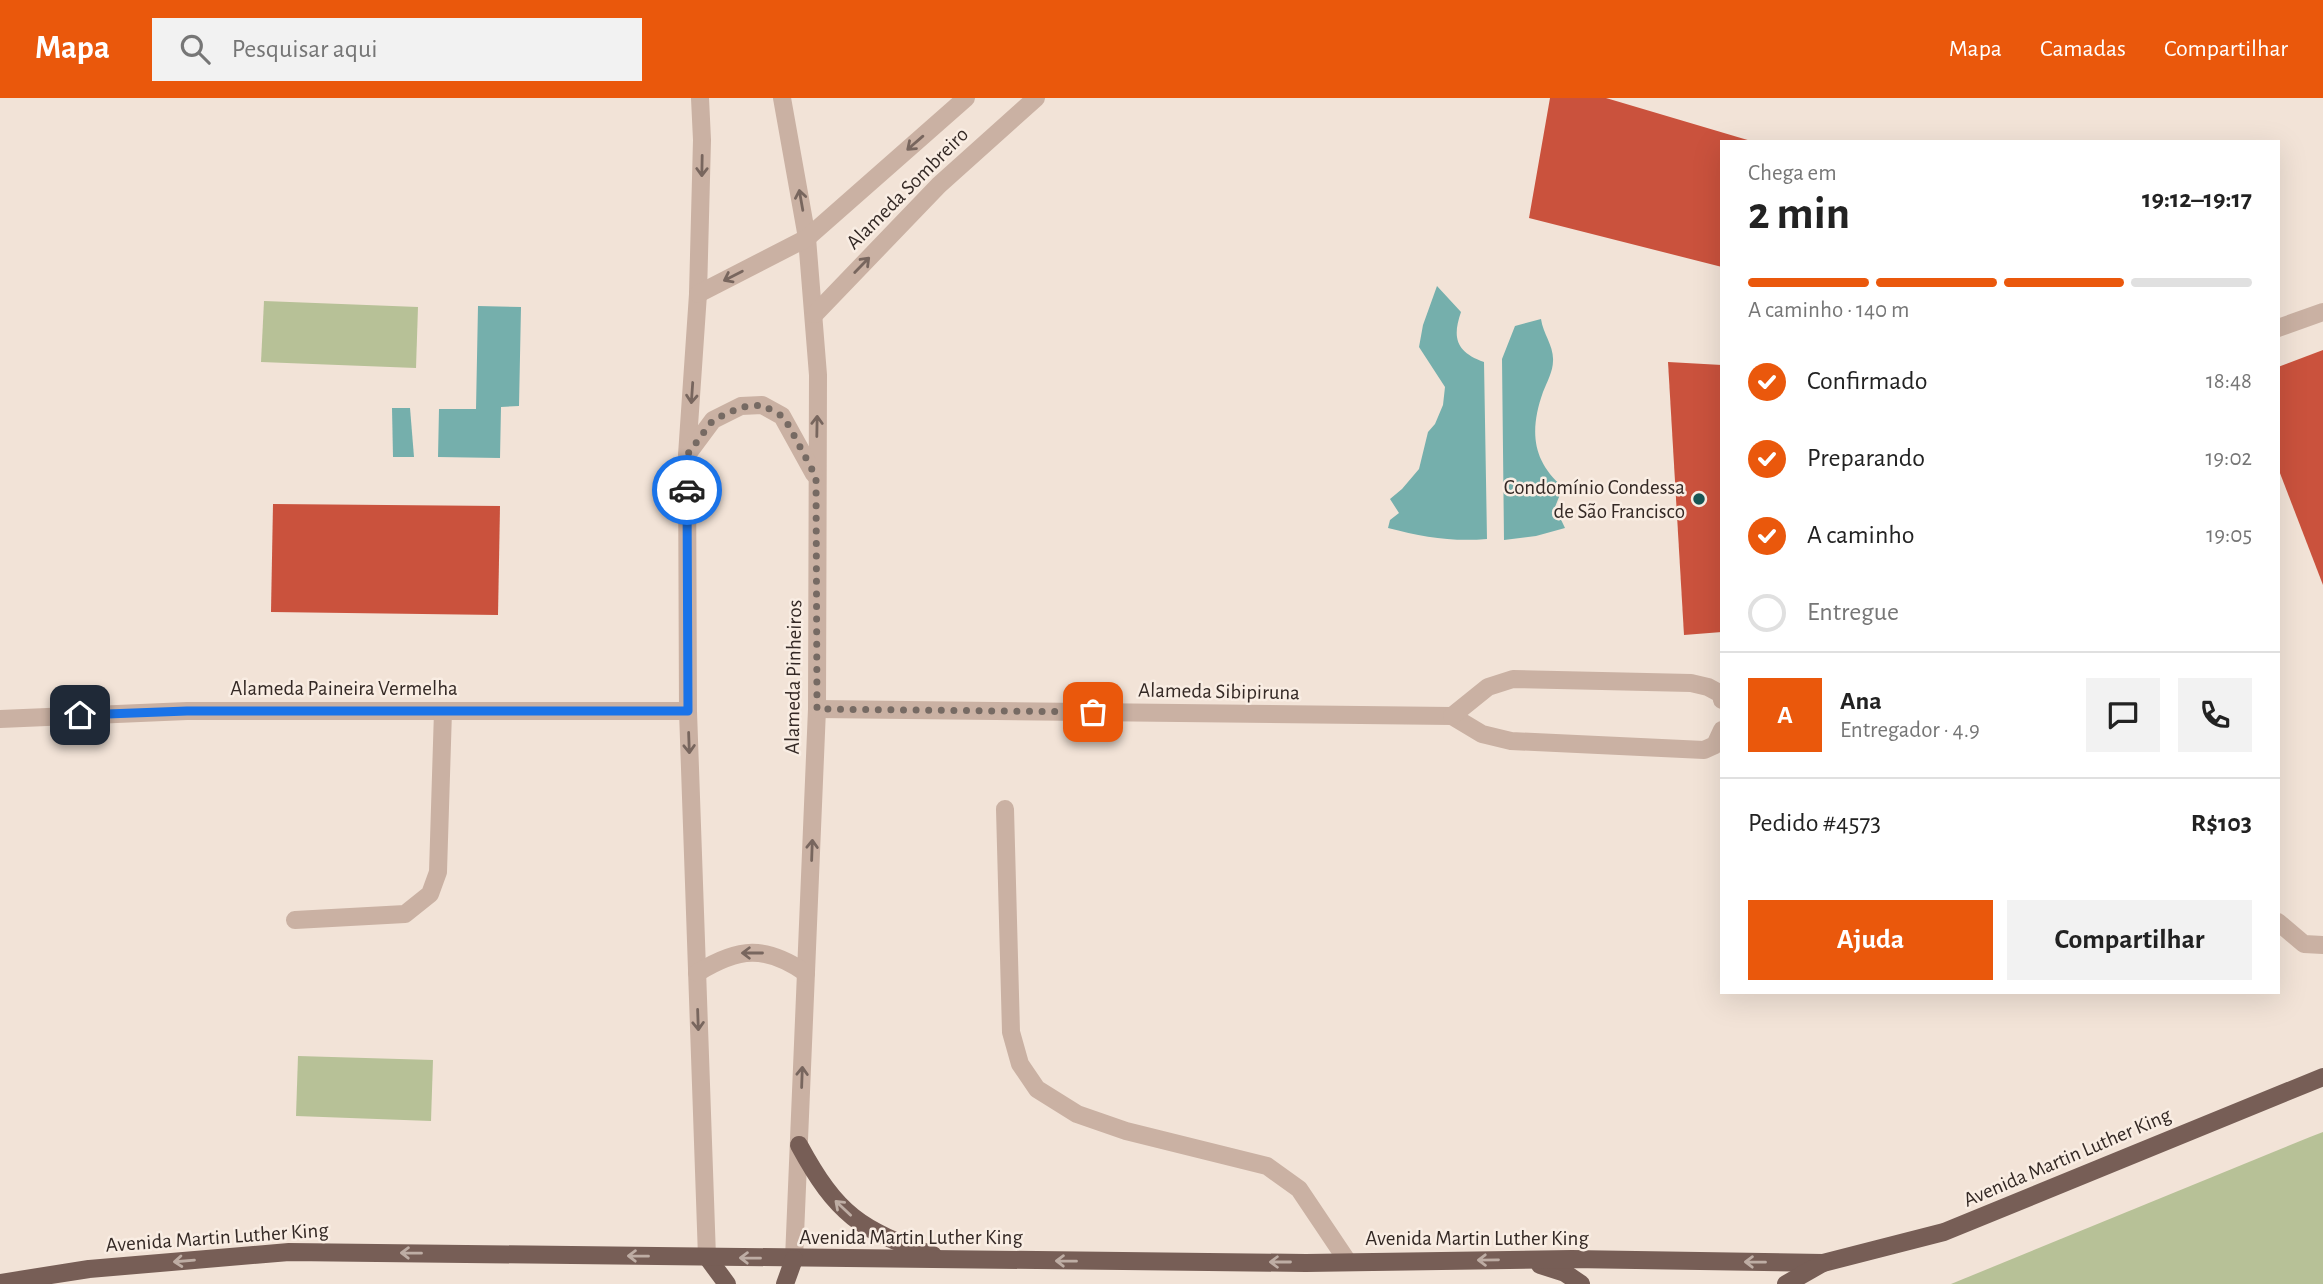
<!DOCTYPE html>
<html lang="pt">
<meta charset="utf-8">
<style>
body{margin:0;font-family:"Alegreya Sans",sans-serif;background:#f2f2f2;color:#222;height:100vh;display:flex;flex-direction:column;font-size:26px;white-space:nowrap}
*{box-sizing:border-box;margin:0}
p{font-size:23px;color:#767676}
.icon{flex:none;width:38px;height:38px;fill:none;stroke:currentColor;stroke-width:2;stroke-linecap:round;stroke-linejoin:round}
.map{position:relative;flex:1;overflow:hidden}
.drawer{position:absolute;left:1720px;top:42px;width:560px;height:854px;display:flex;flex-direction:column;background:#fff;border-radius:0px;box-shadow:0 7px 28px #0002}
.drawer>*{flex:none}
.pin{position:absolute;display:grid;place-items:center;width:60px;height:60px;color:#fff;margin:-30px;border-radius:14px;box-shadow:0 4px 10px #0006}
.courier{position:absolute;display:grid;place-items:center;width:70px;height:70px;margin:-35px;border:5px solid #1a73e8;border-radius:50%;background:#fff;color:#222;box-shadow:0 2px 9px #0007}
.overview em{font-style:normal;font-weight:700}
.overview div{display:flex;flex-direction:column-reverse}
.overview{display:flex;align-items:center;justify-content:space-between;height:119px;padding:0 28px}
h1{font-size:46px;font-weight:700;line-height:52px}
.bar{display:grid;grid-template-columns:repeat(4,1fr);gap:10px 7px;align-content:center;height:84px;padding:0 28px}
.bar i{height:9px;border-radius:5px;background:#e0e0e0}
.bar .active{background:#ea580c}
.bar p{grid-column:span 4}
.line{display:flex;align-items:center;gap:18px;padding:0 28px;border-top:2px solid #e0e0e0}
.line div{flex:1}
.round{display:grid;place-items:center;flex:none;width:74px;height:74px;border-radius:0px;background:#f2f2f2}
ol{padding:0 28px;list-style:none}
li{display:flex;align-items:center;gap:21px;height:77px}
li p{margin-inline-start:auto}
li .icon{padding:7px;border-radius:50%;background:#ea580c;color:#fff;stroke-width:4}
li:last-child{color:#767676}
li i{width:38px;height:38px;border:4px solid #e0e0e0;border-radius:50%}
.action{display:flex;gap:14px;margin-top:auto;padding:14px 28px}
.action a{flex:1;height:80px;border-radius:0px;background:#ea580c;color:#fff;font-size:28px;font-weight:700;line-height:80px;text-align:center}
.action a+a{background:#f2f2f2;color:#222}
header{display:flex;align-items:center;gap:42px;box-sizing:border-box;height:98px;padding:0 35px;background:#ea580c;color:#fff}
header strong{font-size:33px}
nav{display:flex;gap:38px;margin-inline-start:auto;font-size:24px}
.search{width:490px;height:63px;background:#f2f2f2;display:flex;align-items:center;gap:18px;box-sizing:border-box;padding:0 24px;border-radius:0px;color:#767676;font-size:26px}
.map>svg:first-child{display:block}
.green{fill:#b7c197}
.water{fill:#75afac}
.building{fill:#ca523d}
.lines{fill:none;stroke-linecap:round;stroke-linejoin:round}
.minor{stroke:#cab1a3;stroke-width:18}
.major{stroke:#775e56;stroke-width:18}
.oneway{stroke:#78665e}
.oneway2{stroke:#beada4}
.done{stroke:#766a63;stroke-width:7;stroke-dasharray:0 12.6}
.route{stroke:#1a73e8;stroke-width:9}
.poi-dot{fill:#1a5755;stroke:#f9ede3;stroke-width:2.5}
.labels{text-anchor:middle;stroke-width:5;stroke-linejoin:round;paint-order:stroke}
.street-label{font-size:21px;fill:#342925;stroke:#f9ede3}
.poi-label{font-size:21px;fill:#342925;stroke:#f9ede3;text-anchor:end}
</style>
<header>
<strong>Mapa</strong>
<div class="search"><svg class="icon" aria-label="search" viewBox="0 0 24 24"><circle cx="10" cy="10" r="6"/><path d="M15 15l6 6"/></svg>Pesquisar aqui</div>
<nav><a>Mapa</a><a>Camadas</a><a>Compartilhar</a></nav>
</header>
<div class="map">
<svg width="2323" height="1186" viewBox="0 0 2323 1186">
<rect width="100%" height="100%" fill="#f2e3d7"/>
<!-- green -->
<g class="green">
<path d="M264,203l154,6 -2,61 -155,-6z"/>
<path d="M298,958l135,4 -2,61 -135,-5z"/>
<path d="M2323,1034v152h-372l359,-147z"/>
</g>
<!-- water -->
<g class="water">
<path d="M1437,188l24,26c-9,26 -5,40 23,50l3,177c-35,3 -64,-2 -99,-11l2,-8 9,-7 -9,-14 12,-10 17,-20 9,-37 7,-8 8,-19 2,-18 -26,-40 4,-22z"/>
<path d="M478,208l43,1 -2,99 -18,1 -1,51 -62,-1 1,-48h37z"/>
<path d="M1541,221c2,15 13,27 12,42 0,10 -6,21 -10,31 -13,37 -12,68 20,95l-8,20 10,21 -29,8 -32,4 -2,-181 13,-33z"/>
<path d="M392,310h18l4,49h-21z"/>
</g>
<!-- building -->
<g class="building">
<path d="M1550,0h56l145,43 -29,1v125l-193,-49z"/>
<path d="M2323,252v235l-45,-117v-101z"/>
<path d="M1668,264l54,3v267l-38,3z"/>
<path d="M273,406l227,2 -2,109 -227,-3z"/>
</g>
<g class="lines">
<!-- minor -->
<g class="minor">
<path d="M700,0l2,42 -4,154 -11,161 1,256 19,546"/>
<path d="M782,0l25,140 11,137 -1,334 -23,550"/>
<path d="M698,196l109,-56 159,-140"/>
<path d="M815,216l124,-129 97,-87"/>
<path d="M2278,230l45,-16"/>
<path d="M687,357l26,-35 28,-14 21,-1 20,11 32,58"/>
<path d="M817,611l635,7 30,18 29,7 193,9 11,-5 7,-15"/>
<path d="M1452,618l36,-29 25,-8 178,4 17,4 13,7 1,6"/>
<path d="M0,621l187,-8h501"/>
<path d="M1005,711l6,223 9,32 17,25 40,25 49,17 141,35 32,23 49,73"/>
<path d="M295,822l110,-6 25,-20 8,-22 5,-161"/>
<path d="M2278,824l26,22 19,1"/>
<path d="M697,875c42,-26 68,-28 109,0"/>
</g>
<!-- major -->
<g class="major">
<path d="M799,1047c38,70 61,85 134,110"/>
<path d="M707,1159l20,27"/>
<path d="M1540,1167l25,8 16,11"/>
<path d="M0,1185l89,-14 200,-17 1017,11 266,-4 251,4 121,-31 379,-155"/>
<path d="M785,1186l9,-25"/>
<path d="M1786,1186l37,-21"/>
</g>
</g>
<!-- one-way arrows -->
<defs><path id="oneway-shaft" d="M-6 0H5M1.5-3L5.5 0L1.5 3" fill="none" stroke-width="1.6" stroke-linecap="round" stroke-linejoin="round" transform="scale(1.75)"/></defs>
<g class="oneway">
<use href="#oneway-shaft" transform="translate(915 45) rotate(139)"/>
<use href="#oneway-shaft" transform="translate(702 68) rotate(91)"/>
<use href="#oneway-shaft" transform="translate(801 102) rotate(-100)"/>
<use href="#oneway-shaft" transform="translate(862 167) rotate(-46)"/>
<use href="#oneway-shaft" transform="translate(733 178) rotate(153)"/>
<use href="#oneway-shaft" transform="translate(692 295) rotate(94)"/>
<use href="#oneway-shaft" transform="translate(817 328) rotate(-89)"/>
<use href="#oneway-shaft" transform="translate(689 645) rotate(88)"/>
<use href="#oneway-shaft" transform="translate(812 752) rotate(-88)"/>
<use href="#oneway-shaft" transform="translate(752 855) rotate(180)"/>
<use href="#oneway-shaft" transform="translate(698 922) rotate(88)"/>
<use href="#oneway-shaft" transform="translate(802 979) rotate(-88)"/>
</g>
<g class="oneway2">
<use href="#oneway-shaft" transform="translate(843 1110) rotate(-137)"/>
<use href="#oneway-shaft" transform="translate(411 1155) rotate(-179)"/>
<use href="#oneway-shaft" transform="translate(638 1158) rotate(-179)"/>
<use href="#oneway-shaft" transform="translate(750 1160) rotate(-179)"/>
<use href="#oneway-shaft" transform="translate(1488 1162) rotate(179)"/>
<use href="#oneway-shaft" transform="translate(184 1163) rotate(175)"/>
<use href="#oneway-shaft" transform="translate(1066 1163) rotate(-179)"/>
<use href="#oneway-shaft" transform="translate(1280 1164) rotate(-180)"/>
<use href="#oneway-shaft" transform="translate(1755 1164) rotate(-179)"/>
</g>
<g class="lines">
<!-- done -->
<path class="done" d="M687,392v-35l26,-35 28,-13 21,-2 20,11 7,10 27,51 1,232 276,3"/>
<!-- route -->
<path class="route" d="M80,617l107,-4h501l-1,-221"/>
</g>
<!-- markers -->
<circle class="poi-dot" cx="1699" cy="401" r="7"/>
<g class="labels">
<!-- street labels -->
<g class="street-label">
<text transform="translate(907 90) rotate(-45)" y="7">Alameda Sombreiro</text>
<text transform="translate(793 579) rotate(-89)" y="7">Alameda Pinheiros</text>
<text x="344" y="597">Alameda Paineira Vermelha</text>
<text transform="translate(1219 593) rotate(1)" y="7">Alameda Sibipiruna</text>
<text transform="translate(2067 1059) rotate(-23)" y="7">Avenida Martin Luther King</text>
<text transform="translate(217 1139) rotate(-4)" y="7">Avenida Martin Luther King</text>
<text x="911" y="1146">Avenida Martin Luther King</text>
<text x="1477" y="1147">Avenida Martin Luther King</text>
</g>
<!-- poi labels -->
<g class="poi-label">
<text x="1685" y="396">Condomínio Condessa<tspan x="1685" dy="24">de São Francisco</tspan></text>
</g>
</g>
</svg>
<div class="pin" style="left:1093px;top:614px;background:#ea580c"><svg class="icon" aria-label="bag" viewBox="0 0 24 24"><path d="M5 8h14l-1 12H6zM9 8a3 3 0 0 1 6 0"/></svg></div>
<div class="pin" style="left:80px;top:617px;background:#1f2937"><svg class="icon" aria-label="home" viewBox="0 0 24 24"><path d="M3 11l9-7 9 7M6 9v11h12V9"/></svg></div>
<div class="courier" style="left:687px;top:392px"><svg class="icon" aria-label="car" viewBox="0 0 24 24"><path d="M5 17H2v-5l4-1 3-4h7l3 4 3 1v5h-3M9 17h6M6 11h13"/><circle cx="7" cy="17" r="2"/><circle cx="17" cy="17" r="2"/></svg></div>
<section class="drawer">
<div class="overview"><div><h1>2 min</h1><p>Chega em</p></div><em>19:12–19:17</em></div>
<div class="bar"><i class="active"></i><i class="active"></i><i class="active"></i><i></i><p>A caminho · 140 m</p></div>
<ol>
<li><svg class="icon" aria-label="check" viewBox="0 0 24 24"><path d="M5 12l5 5 9-10"/></svg>Confirmado<p>18:48</p></li>
<li><svg class="icon" aria-label="check" viewBox="0 0 24 24"><path d="M5 12l5 5 9-10"/></svg>Preparando<p>19:02</p></li>
<li><svg class="icon" aria-label="check" viewBox="0 0 24 24"><path d="M5 12l5 5 9-10"/></svg>A caminho<p>19:05</p></li>
<li><i></i>Entregue</li>
</ol>
<div class="line" style="height:126px"><b class="round" style="background:#ea580c;color:#fff">A</b><div><b>Ana</b><p>Entregador · 4.9</p></div><a class="round"><svg class="icon" aria-label="chat" viewBox="0 0 24 24"><path d="M4 5h16v11H9l-5 4z"/></svg></a><a class="round"><svg class="icon" aria-label="phone" viewBox="0 0 24 24"><path d="M5 4h4l2 5-3 2q2 4 5 5l2-3 5 2v4C11 20 4 13 5 4z"/></svg></a></div>
<div class="line" style="height:91px"><div>Pedido #4573</div><b>R$103</b></div>
<div class="action"><a>Ajuda</a><a>Compartilhar</a></div>
</section>
</div>
